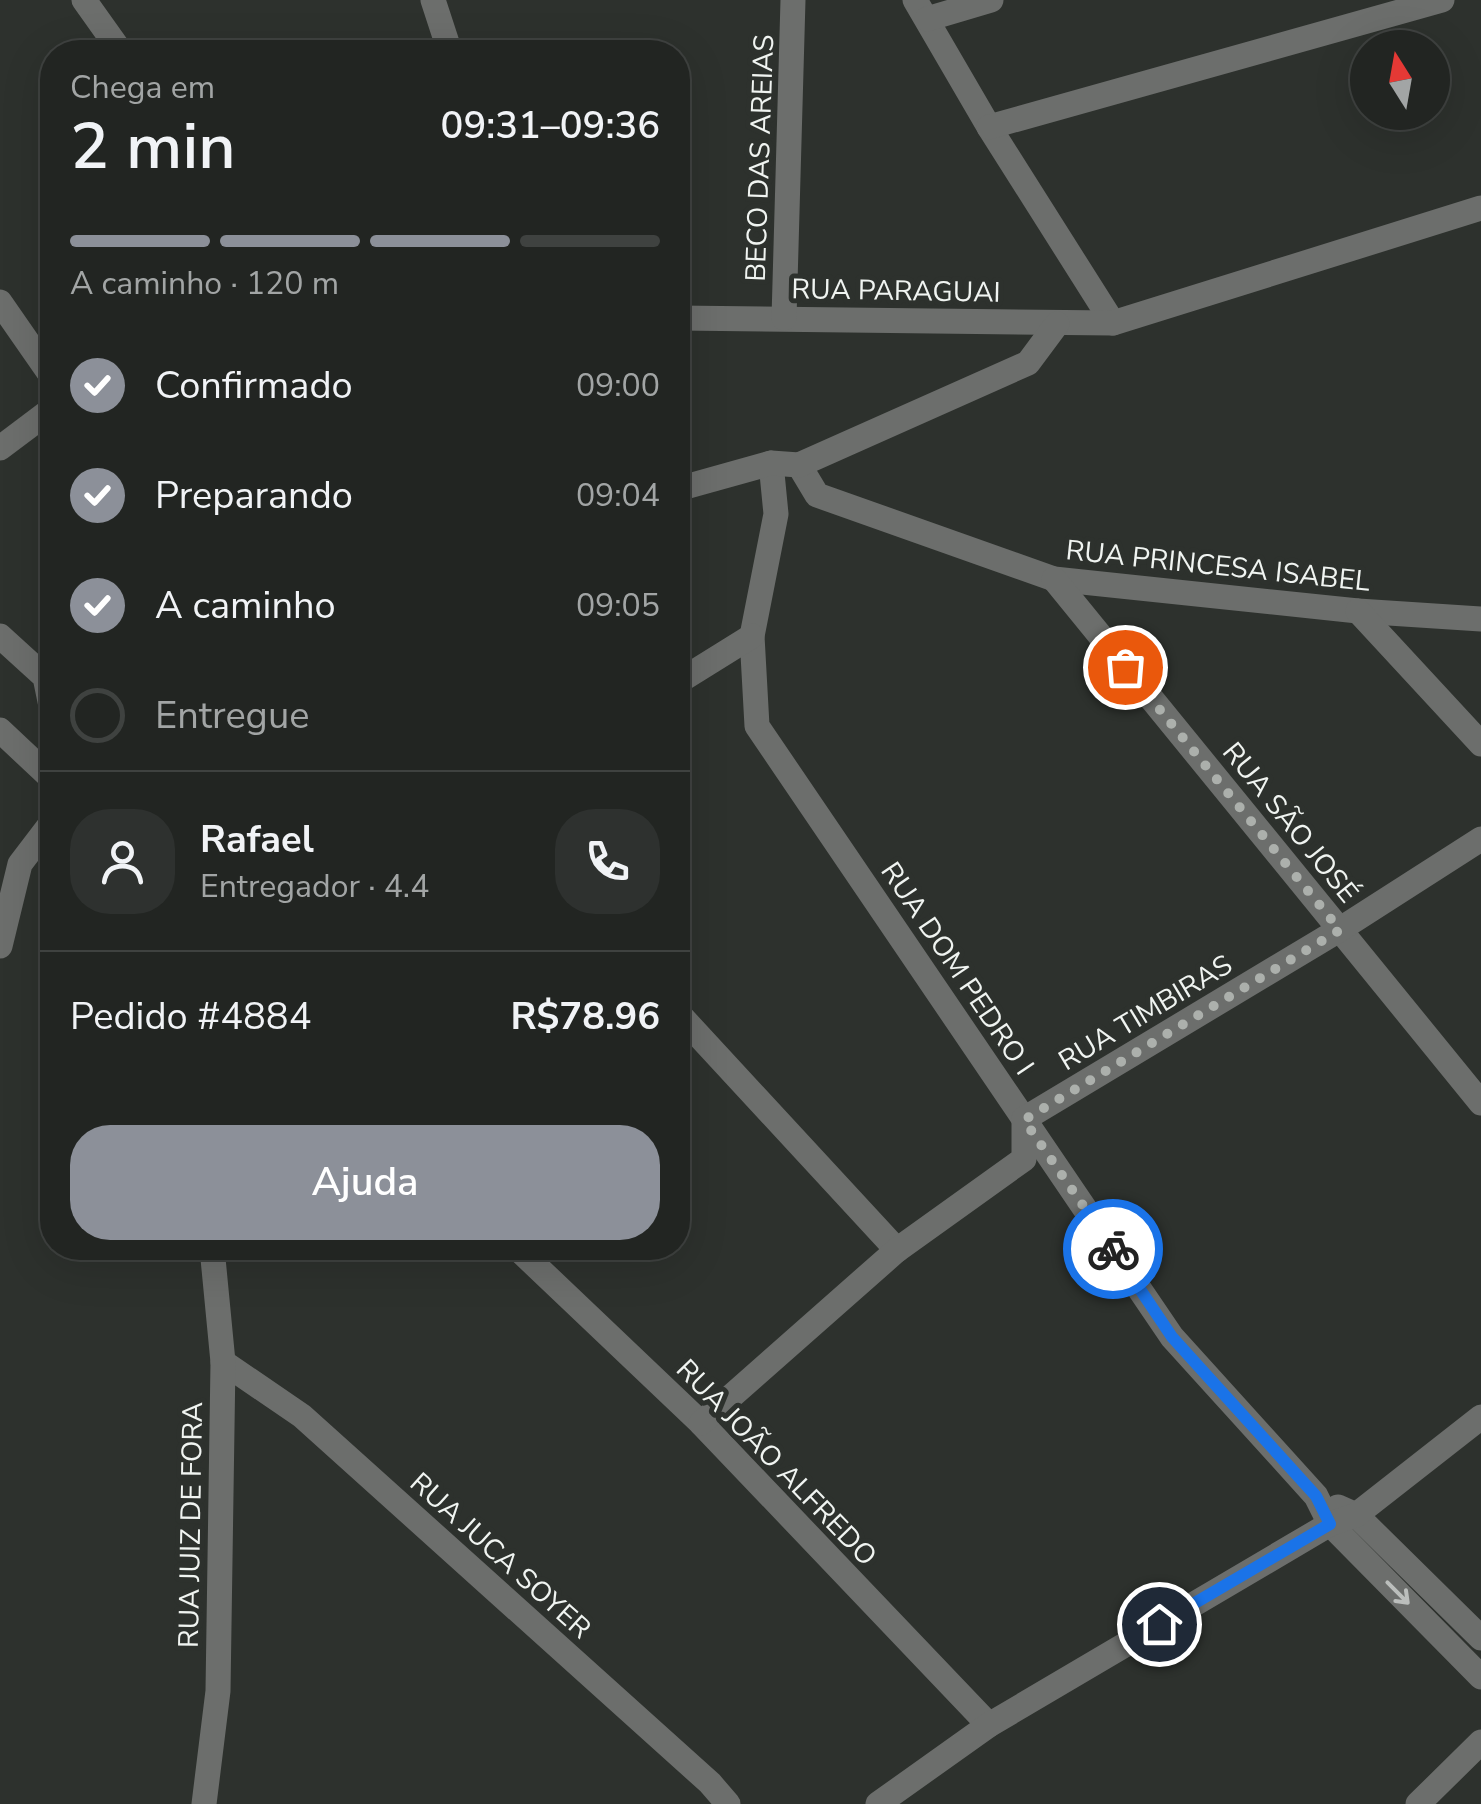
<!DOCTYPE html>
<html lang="pt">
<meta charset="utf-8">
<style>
body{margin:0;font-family:"Nunito Sans",sans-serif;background:#2e312f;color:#f1f3f6;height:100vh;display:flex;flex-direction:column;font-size:38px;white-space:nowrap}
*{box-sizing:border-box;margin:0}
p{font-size:32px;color:#a2a5a5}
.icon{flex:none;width:55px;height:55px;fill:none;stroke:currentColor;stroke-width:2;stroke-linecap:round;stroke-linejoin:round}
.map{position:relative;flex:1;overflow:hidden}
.side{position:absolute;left:40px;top:40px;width:650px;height:1220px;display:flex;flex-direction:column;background:#222522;border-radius:40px;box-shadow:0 10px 40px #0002,0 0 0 2px #3f4240}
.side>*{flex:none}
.needle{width:65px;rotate:349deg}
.controls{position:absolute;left:1350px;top:30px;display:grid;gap:20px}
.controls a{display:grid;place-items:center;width:100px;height:100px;border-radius:50%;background:#222522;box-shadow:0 10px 40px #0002,0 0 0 2px #3f4240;font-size:50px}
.pin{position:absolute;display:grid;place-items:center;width:85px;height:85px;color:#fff;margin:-42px;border:5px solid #fff;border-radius:50%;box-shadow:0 2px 10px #0007}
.courier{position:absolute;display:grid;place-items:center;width:100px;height:100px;margin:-50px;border:8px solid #1a73e8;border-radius:50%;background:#fff;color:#222;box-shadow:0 2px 12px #0007}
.headline em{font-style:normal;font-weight:600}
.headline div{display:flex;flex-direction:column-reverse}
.headline{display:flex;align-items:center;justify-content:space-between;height:170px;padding:0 30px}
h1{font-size:65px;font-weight:600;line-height:75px}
.bar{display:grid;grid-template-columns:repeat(4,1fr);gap:15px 10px;align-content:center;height:120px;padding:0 30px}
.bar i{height:12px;border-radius:8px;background:#3f4240}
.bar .selected{background:#8c9099}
.bar p{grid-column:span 4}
.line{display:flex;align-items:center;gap:25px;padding:0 30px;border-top:2px solid #3f4240}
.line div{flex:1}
.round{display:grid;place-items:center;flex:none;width:105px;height:105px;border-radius:40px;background:#2e312f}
ol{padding:0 30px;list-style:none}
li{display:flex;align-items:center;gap:30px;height:110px}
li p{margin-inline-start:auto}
li .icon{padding:10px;border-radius:50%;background:#8c9099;color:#fff;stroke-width:4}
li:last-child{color:#a2a5a5}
li i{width:55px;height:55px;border:5px solid #3f4240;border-radius:50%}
.action{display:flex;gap:20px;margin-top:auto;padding:20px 30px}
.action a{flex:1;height:115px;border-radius:40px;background:#8c9099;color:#fff;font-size:40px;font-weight:600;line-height:115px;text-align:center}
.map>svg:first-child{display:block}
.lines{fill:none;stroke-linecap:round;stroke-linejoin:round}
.minor{stroke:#6c6e6c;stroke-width:25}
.tertiary{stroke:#6c6e6c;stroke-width:25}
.oneway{stroke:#bbbebc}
.done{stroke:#acb0ac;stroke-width:10;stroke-dasharray:0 18}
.route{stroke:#1a73e8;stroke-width:12}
.labels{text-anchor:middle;stroke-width:10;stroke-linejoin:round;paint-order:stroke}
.street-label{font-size:28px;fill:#f0f4f1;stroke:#2d312d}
</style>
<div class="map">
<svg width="1481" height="1804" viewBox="0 0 1481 1804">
<rect width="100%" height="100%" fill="#2d312d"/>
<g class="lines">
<!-- minor -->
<g class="minor">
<path d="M84,0l37,52"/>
<path d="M433,0l17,52"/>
<path d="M915,0l74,127 124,196"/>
<path d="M927,19l64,-19"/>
<path d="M989,127l453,-127"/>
<path d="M0,302l52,75"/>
<path d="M678,318l435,5 368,-115"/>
<path d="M784,318l9,-318"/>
<path d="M0,448l52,-39"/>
<path d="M771,463l5,51 -24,122 5,90 415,611 144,159 14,28 151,153"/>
<path d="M799,465l18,30 237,84 304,32 123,8"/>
<path d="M678,489l93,-26 28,2 229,-102 29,-39"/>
<path d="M1054,579l427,524"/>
<path d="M1358,611l123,133"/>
<path d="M0,636l45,41 7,34"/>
<path d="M678,682l74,-46"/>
<path d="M0,730l52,49"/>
<path d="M0,946l20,-82 32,-42"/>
<path d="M678,1013l219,237"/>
<path d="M517,1248l184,175 288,302"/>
<path d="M223,1362l79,54 408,367 18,21"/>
<path d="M701,1423l196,-173 127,-91v-40l315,-189 142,-91"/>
<path d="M1338,1507l18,8 125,123"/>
<path d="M204,1804l14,-113 5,-329 -11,-114"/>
<path d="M1418,1804l63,-62"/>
</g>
<!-- tertiary -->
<path class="tertiary" d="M878,1804l111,-79 341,-201 26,-9 125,-98"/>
</g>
<!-- one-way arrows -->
<defs><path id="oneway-shaft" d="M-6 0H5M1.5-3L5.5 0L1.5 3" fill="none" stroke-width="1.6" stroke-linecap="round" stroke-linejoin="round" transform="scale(2.5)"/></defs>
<use class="oneway" href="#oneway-shaft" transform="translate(1398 1593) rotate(45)"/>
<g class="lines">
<!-- done -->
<path class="done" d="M1113,1249l-89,-129 316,-190 -215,-263"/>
<!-- route -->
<path class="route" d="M1113,1249l59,88 144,159 14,28 -171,100"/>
</g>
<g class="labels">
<!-- street labels -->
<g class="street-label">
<text transform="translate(759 158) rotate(-88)" y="10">BECO DAS AREIAS</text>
<text transform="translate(896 290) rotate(1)" y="10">RUA PARAGUAI</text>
<text transform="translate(1218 565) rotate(6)" y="10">RUA PRINCESA ISABEL</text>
<text transform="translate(1291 822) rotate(51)" y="10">RUA SÃO JOSÉ</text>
<text transform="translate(958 968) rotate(56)" y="10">RUA DOM PEDRO I</text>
<text transform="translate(1145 1012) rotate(-31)" y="10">RUA TIMBIRAS</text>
<text transform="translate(777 1462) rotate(46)" y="10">RUA JOÃO ALFREDO</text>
<text transform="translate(190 1525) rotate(-89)" y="10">RUA JUIZ DE FORA</text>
<text transform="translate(501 1555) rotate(42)" y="10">RUA JUCA SOYER</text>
</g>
</g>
</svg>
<div class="controls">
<a><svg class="needle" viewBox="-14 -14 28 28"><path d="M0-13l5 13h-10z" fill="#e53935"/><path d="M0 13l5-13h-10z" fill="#a2a5a5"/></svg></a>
</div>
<div class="pin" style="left:1125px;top:667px;background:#ea580c"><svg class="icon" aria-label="bag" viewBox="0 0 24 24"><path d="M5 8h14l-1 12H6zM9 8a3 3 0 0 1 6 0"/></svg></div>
<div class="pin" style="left:1159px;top:1624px;background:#1f2937"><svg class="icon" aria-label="home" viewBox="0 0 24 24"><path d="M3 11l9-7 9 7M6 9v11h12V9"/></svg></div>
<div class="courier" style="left:1113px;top:1249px"><svg class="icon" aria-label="bike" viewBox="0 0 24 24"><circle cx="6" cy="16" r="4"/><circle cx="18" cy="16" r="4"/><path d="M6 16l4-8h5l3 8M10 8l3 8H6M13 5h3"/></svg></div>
<section class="side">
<div class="headline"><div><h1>2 min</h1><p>Chega em</p></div><em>09:31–09:36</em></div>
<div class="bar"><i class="selected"></i><i class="selected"></i><i class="selected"></i><i></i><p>A caminho · 120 m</p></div>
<ol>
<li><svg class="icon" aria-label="check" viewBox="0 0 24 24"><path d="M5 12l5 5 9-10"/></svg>Confirmado<p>09:00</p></li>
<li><svg class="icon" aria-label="check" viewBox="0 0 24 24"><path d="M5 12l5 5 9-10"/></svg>Preparando<p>09:04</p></li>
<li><svg class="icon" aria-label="check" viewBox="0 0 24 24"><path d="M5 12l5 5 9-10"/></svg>A caminho<p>09:05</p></li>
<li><i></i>Entregue</li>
</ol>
<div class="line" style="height:180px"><a class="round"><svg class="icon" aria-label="person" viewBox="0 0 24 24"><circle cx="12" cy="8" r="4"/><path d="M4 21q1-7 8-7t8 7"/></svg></a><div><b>Rafael</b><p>Entregador · 4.4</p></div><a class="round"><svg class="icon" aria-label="phone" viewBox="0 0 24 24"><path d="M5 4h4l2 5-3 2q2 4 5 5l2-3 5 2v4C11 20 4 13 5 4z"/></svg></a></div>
<div class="line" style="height:130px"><div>Pedido #4884</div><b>R$78.96</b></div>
<div class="action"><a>Ajuda</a></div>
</section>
</div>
